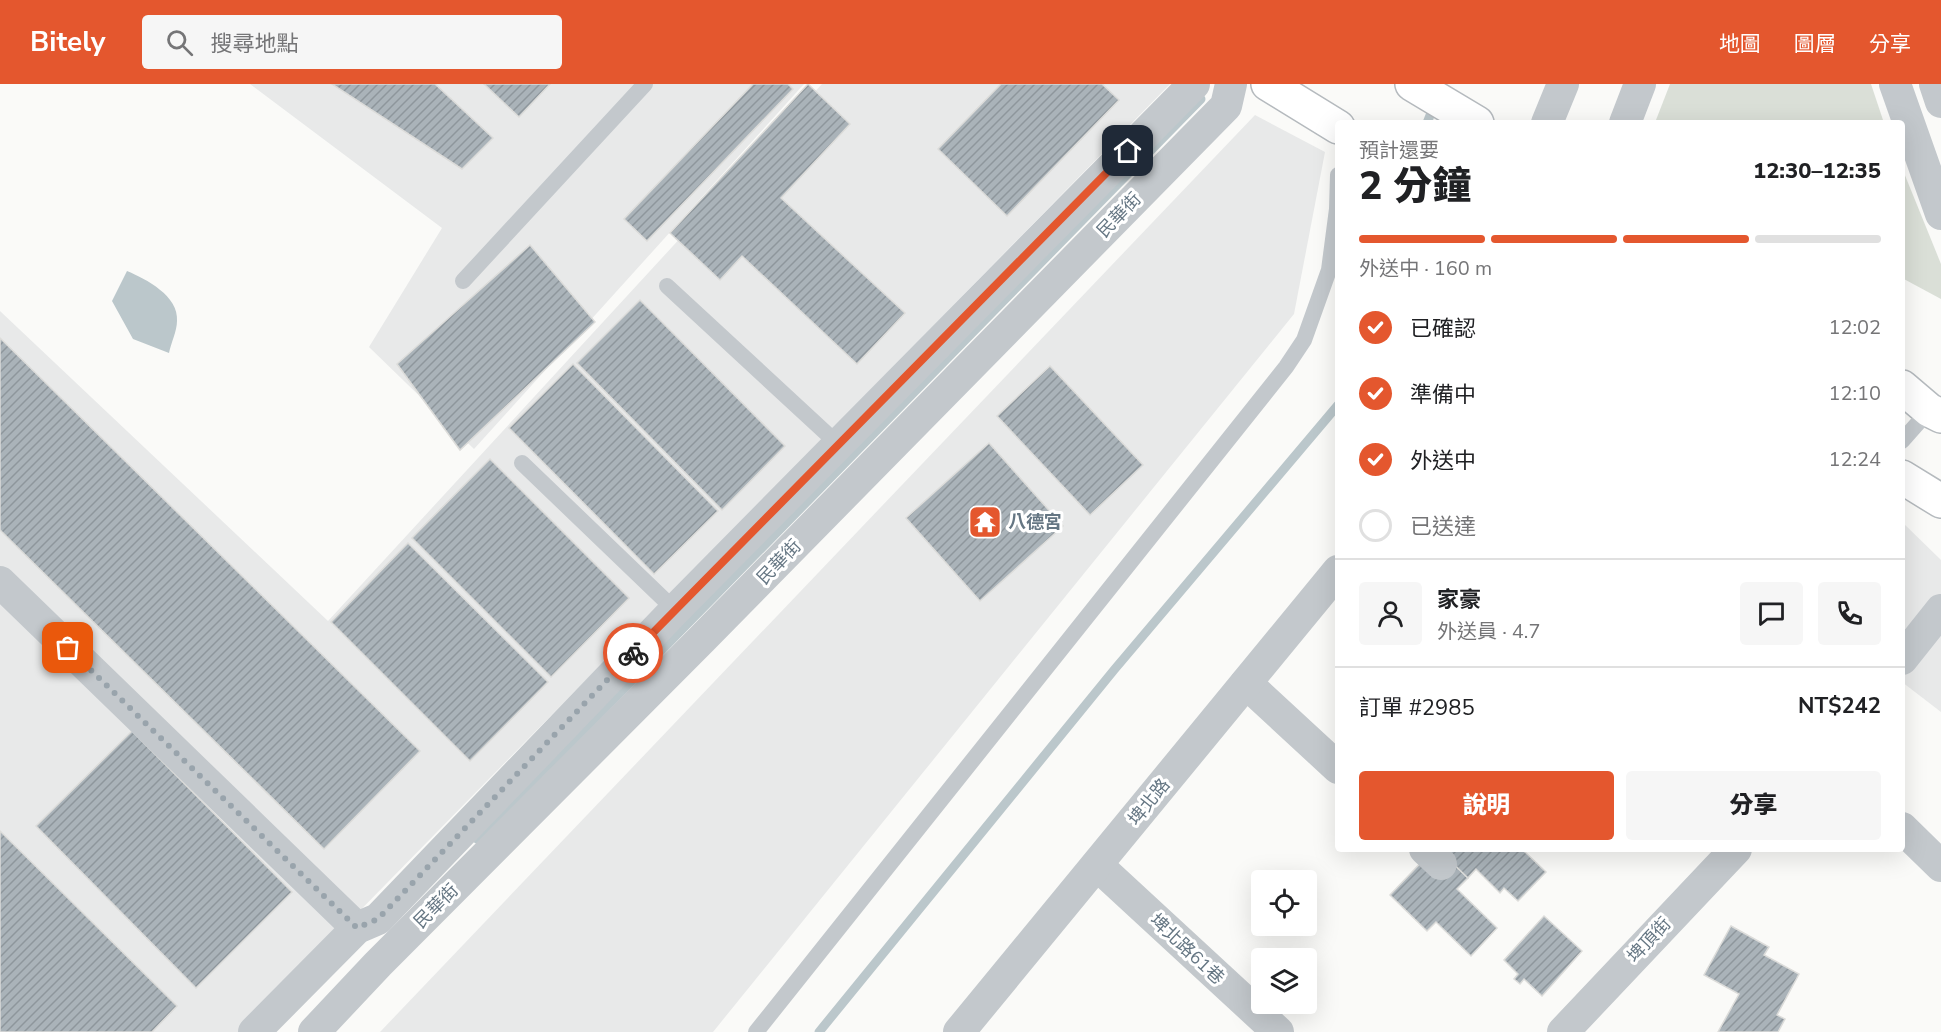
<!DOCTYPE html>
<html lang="zh-TW">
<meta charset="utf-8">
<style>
body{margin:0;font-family:"Nunito Sans","Noto Sans TC",sans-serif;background:#f6f6f6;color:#202124;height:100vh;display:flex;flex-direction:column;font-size:22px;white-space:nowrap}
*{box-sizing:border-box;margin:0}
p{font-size:20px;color:#757577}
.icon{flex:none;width:33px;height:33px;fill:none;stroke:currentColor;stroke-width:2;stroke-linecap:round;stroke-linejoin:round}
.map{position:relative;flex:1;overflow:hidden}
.panel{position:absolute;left:1335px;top:36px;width:570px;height:732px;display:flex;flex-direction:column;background:#fff;border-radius:6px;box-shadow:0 6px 24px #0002}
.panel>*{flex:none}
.controls{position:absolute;left:1251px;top:786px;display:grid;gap:12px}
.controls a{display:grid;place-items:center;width:66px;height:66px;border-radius:6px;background:#fff;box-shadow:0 6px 24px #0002;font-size:30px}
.pin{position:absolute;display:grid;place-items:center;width:51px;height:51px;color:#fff;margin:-26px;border-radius:12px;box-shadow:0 3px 9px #0006}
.courier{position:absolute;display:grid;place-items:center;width:60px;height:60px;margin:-30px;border:4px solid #e4572e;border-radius:50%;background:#fff;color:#222;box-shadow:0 2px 8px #0007}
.summary em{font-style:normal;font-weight:800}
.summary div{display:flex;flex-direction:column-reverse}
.summary{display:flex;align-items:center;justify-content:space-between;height:102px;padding:0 24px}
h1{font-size:39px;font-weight:800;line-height:45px}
.bar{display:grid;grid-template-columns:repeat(4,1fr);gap:9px 6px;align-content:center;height:72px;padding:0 24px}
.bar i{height:8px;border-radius:4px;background:#e0e0e0}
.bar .active{background:#e4572e}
.bar p{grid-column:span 4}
.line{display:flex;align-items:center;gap:15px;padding:0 24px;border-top:2px solid #e0e0e0}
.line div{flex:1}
.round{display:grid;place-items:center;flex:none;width:63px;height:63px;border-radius:6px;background:#f6f6f6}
ol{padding:0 24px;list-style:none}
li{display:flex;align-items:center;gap:18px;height:66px}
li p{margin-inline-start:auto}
li .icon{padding:6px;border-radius:50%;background:#e4572e;color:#fff;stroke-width:4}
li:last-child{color:#757577}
li i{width:33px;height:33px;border:3px solid #e0e0e0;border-radius:50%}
.primary-button{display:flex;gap:12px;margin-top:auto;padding:12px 24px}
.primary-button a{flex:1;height:69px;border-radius:6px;background:#e4572e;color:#fff;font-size:24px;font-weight:800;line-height:69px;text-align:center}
.primary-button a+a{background:#f6f6f6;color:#202124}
header{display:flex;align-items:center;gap:36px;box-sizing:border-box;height:84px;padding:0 30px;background:#e4572e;color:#fff}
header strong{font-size:28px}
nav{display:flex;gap:33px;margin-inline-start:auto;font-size:21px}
.search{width:420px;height:54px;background:#f6f6f6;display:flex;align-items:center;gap:15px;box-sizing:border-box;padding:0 21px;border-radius:6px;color:#757577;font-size:22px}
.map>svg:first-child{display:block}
.built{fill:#e8e9e9}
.green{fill:#dadfd7}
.water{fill:#bbc7cb}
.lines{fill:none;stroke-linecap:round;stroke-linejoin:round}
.stream{stroke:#bbc7cb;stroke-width:9}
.building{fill:url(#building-hatch);stroke:#dcdcda;stroke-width:1.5}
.primary-casing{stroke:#b5babe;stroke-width:36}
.service{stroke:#c3c8cc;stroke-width:16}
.minor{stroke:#c3c8cc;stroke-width:32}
.primary{stroke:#fff;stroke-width:33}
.done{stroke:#99a4ac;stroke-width:6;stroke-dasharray:0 10.8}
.route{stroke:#e4572e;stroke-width:8}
.labels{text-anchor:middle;stroke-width:6;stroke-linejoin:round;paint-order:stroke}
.street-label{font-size:18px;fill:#657683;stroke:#fff}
.poi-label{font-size:18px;font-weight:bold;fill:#657683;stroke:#fff;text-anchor:start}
</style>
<header>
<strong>Bitely</strong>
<div class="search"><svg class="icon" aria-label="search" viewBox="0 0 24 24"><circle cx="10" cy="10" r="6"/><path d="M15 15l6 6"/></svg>搜尋地點</div>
<nav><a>地圖</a><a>圖層</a><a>分享</a></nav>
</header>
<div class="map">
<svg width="1941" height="948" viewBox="0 0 1941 948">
<defs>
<pattern id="building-hatch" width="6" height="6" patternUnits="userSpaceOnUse" patternTransform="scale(1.5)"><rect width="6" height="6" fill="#aab3b9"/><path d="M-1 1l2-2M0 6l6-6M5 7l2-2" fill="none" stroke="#8e969c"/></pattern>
</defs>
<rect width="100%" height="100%" fill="#fafaf8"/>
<!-- built -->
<g class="built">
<path d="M250,0h554l-330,365 -105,-102 73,-119z"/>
<path d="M822,0h348l-929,948h-241v-721l328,310z"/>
<path d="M1255,31l70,37 -31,162 -581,718h-333z"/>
<path d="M1902,438l39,38v152l-39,-30z"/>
</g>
<!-- green -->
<g class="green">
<path d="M1670,0h201l13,39h-227l-1,-3z"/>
<path d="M1902,84l39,96v35l-39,-21z"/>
</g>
<!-- water -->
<path class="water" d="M127,187c19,8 52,25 50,50 0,10 -6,22 -8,32l-36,-14 -21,-38z"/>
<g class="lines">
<!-- stream -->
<g class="stream">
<path d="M1427,39l8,-20"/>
<path d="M477,755l724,-740"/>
<path d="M819,948l295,-362 224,-265"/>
</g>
</g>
<!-- building -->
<g class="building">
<path d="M332,0h103l58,54 -31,31z"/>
<path d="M484,0h66l-31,33z"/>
<path d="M753,0h35l5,5 -146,152 -23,-22z"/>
<path d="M808,0l42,40 -69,74 124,115 -48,51 -115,-108 -22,24 -50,-47z"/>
<path d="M1001,0h101l17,16 -112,116 -69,-67z"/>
<path d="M530,161l65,77 -135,128 -63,-86z"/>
<path d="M640,216l145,146 -63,64 -145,-147z"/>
<path d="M0,254l420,413 -96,98 -324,-319z"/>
<path d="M573,280l145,147 -64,63 -145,-146z"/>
<path d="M1050,282l93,99 -53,50 -93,-99z"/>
<path d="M989,359l74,83 -83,75 -74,-83z"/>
<path d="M490,375l139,139 -78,79 -139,-139z"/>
<path d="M408,459l140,139 -78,79 -139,-139z"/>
<path d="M132,647l160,161 -96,96 -160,-162z"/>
<path d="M0,747l177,175 -25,26h-152z"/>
<path d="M1434,765h4l30,29 -11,11 40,39 -26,28 -35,-34 -9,9 -37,-36z"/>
<path d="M1438,765h90l-3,3 21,20 -28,29 -14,-13 -4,5 -24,-24 -8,9z"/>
<path d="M1544,832l38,35 -40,45 -18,-17 -4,5 -6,-5 4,-5 -14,-14z"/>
<path d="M1731,842l38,21 -5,8 35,19 -22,41 8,4 -7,13h-60l21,-38 -35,-19z"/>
</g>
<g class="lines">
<!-- primary casing -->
<g class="primary-casing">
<g id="primary">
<path d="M1268,0l70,43"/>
<path d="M1412,0l65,39"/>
<path d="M1902,303l27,23 12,6"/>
<path d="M1902,393l39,24"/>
</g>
</g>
<!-- service -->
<g class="service">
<path d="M463,197l182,-197"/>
<path d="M667,202l172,159"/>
<path d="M1902,357l31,-35"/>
<path d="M522,379l153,147"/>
<path d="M756,948l530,-665 18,-27 25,-70 8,-61 1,-34"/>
</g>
<!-- minor -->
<g class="minor">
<path d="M1895,0l46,130"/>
<path d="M1935,0l6,18"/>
<path d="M1547,39l16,-39"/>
<path d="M1625,39l15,-39"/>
<path d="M0,498l357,346"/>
<path d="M1902,575l39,-49"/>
<path d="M1246,599l92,85"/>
<path d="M1902,744l39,38"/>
<path d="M1425,765l16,15"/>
<path d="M1097,781l181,167"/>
<path d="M254,948l103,-104 21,-9 297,-309 519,-526"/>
<path d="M314,948l64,-68 324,-325 524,-533 5,-22"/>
<path d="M959,948l379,-461"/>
<path d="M1563,948l173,-183"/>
</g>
<!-- primary -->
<use href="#primary" class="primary"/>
</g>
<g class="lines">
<!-- done -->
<path class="done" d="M68,564l289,280 21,-9 255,-266"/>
<!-- route -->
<path class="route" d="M633,569l495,-502"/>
</g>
<!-- icons -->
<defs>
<g id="temple-square" transform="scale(1.725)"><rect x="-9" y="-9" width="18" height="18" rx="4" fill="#e4572e" stroke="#fff"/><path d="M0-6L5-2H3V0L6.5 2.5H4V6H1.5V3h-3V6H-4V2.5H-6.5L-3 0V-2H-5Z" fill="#fff"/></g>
</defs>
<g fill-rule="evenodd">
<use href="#temple-square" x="985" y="438"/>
</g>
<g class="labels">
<!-- street labels -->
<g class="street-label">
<text transform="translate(1119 131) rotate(-46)" y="6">民華街</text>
<text transform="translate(779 478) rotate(-46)" y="6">民華街</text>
<text transform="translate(1149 718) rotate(-51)" y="6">埤北路</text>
<text transform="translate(436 822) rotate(-45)" y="6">民華街</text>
<text transform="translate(1649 856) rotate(-47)" y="6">埤頂街</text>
<text transform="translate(1187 865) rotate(43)" y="6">埤北路61巷</text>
</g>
<!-- poi labels -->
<g class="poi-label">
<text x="1008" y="444">八德宮</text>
</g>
</g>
</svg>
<div class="controls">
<a><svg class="icon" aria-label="locate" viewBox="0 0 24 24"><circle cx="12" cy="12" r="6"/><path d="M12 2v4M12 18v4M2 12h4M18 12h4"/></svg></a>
<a><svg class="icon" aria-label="layers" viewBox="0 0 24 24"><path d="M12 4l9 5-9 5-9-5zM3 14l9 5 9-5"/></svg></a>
</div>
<div class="pin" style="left:68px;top:564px;background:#ea580c"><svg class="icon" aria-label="bag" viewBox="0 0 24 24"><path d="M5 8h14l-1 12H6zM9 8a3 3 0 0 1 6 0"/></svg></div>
<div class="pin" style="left:1128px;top:67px;background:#1f2937"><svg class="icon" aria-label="home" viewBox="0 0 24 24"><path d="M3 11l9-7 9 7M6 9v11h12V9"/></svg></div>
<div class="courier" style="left:633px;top:569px"><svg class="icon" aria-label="bike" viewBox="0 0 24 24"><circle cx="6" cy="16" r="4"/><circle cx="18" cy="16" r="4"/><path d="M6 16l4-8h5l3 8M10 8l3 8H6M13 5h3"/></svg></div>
<section class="panel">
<div class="summary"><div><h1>2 分鐘</h1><p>預計還要</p></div><em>12:30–12:35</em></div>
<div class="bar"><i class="active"></i><i class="active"></i><i class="active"></i><i></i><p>外送中 · 160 m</p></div>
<ol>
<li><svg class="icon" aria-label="check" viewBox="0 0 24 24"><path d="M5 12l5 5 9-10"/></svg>已確認<p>12:02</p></li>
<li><svg class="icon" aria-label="check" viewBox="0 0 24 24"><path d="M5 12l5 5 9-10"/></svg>準備中<p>12:10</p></li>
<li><svg class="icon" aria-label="check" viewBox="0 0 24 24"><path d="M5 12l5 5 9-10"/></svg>外送中<p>12:24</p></li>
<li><i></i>已送達</li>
</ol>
<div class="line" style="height:108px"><a class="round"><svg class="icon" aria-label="person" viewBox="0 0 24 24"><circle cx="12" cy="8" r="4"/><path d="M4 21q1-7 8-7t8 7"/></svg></a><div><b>家豪</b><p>外送員 · 4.7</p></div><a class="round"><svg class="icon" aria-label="chat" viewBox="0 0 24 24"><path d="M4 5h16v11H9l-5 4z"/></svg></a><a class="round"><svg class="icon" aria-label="phone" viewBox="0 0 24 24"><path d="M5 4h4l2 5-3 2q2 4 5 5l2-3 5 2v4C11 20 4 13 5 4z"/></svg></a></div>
<div class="line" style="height:78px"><div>訂單 #2985</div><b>NT$242</b></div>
<div class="primary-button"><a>說明</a><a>分享</a></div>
</section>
</div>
